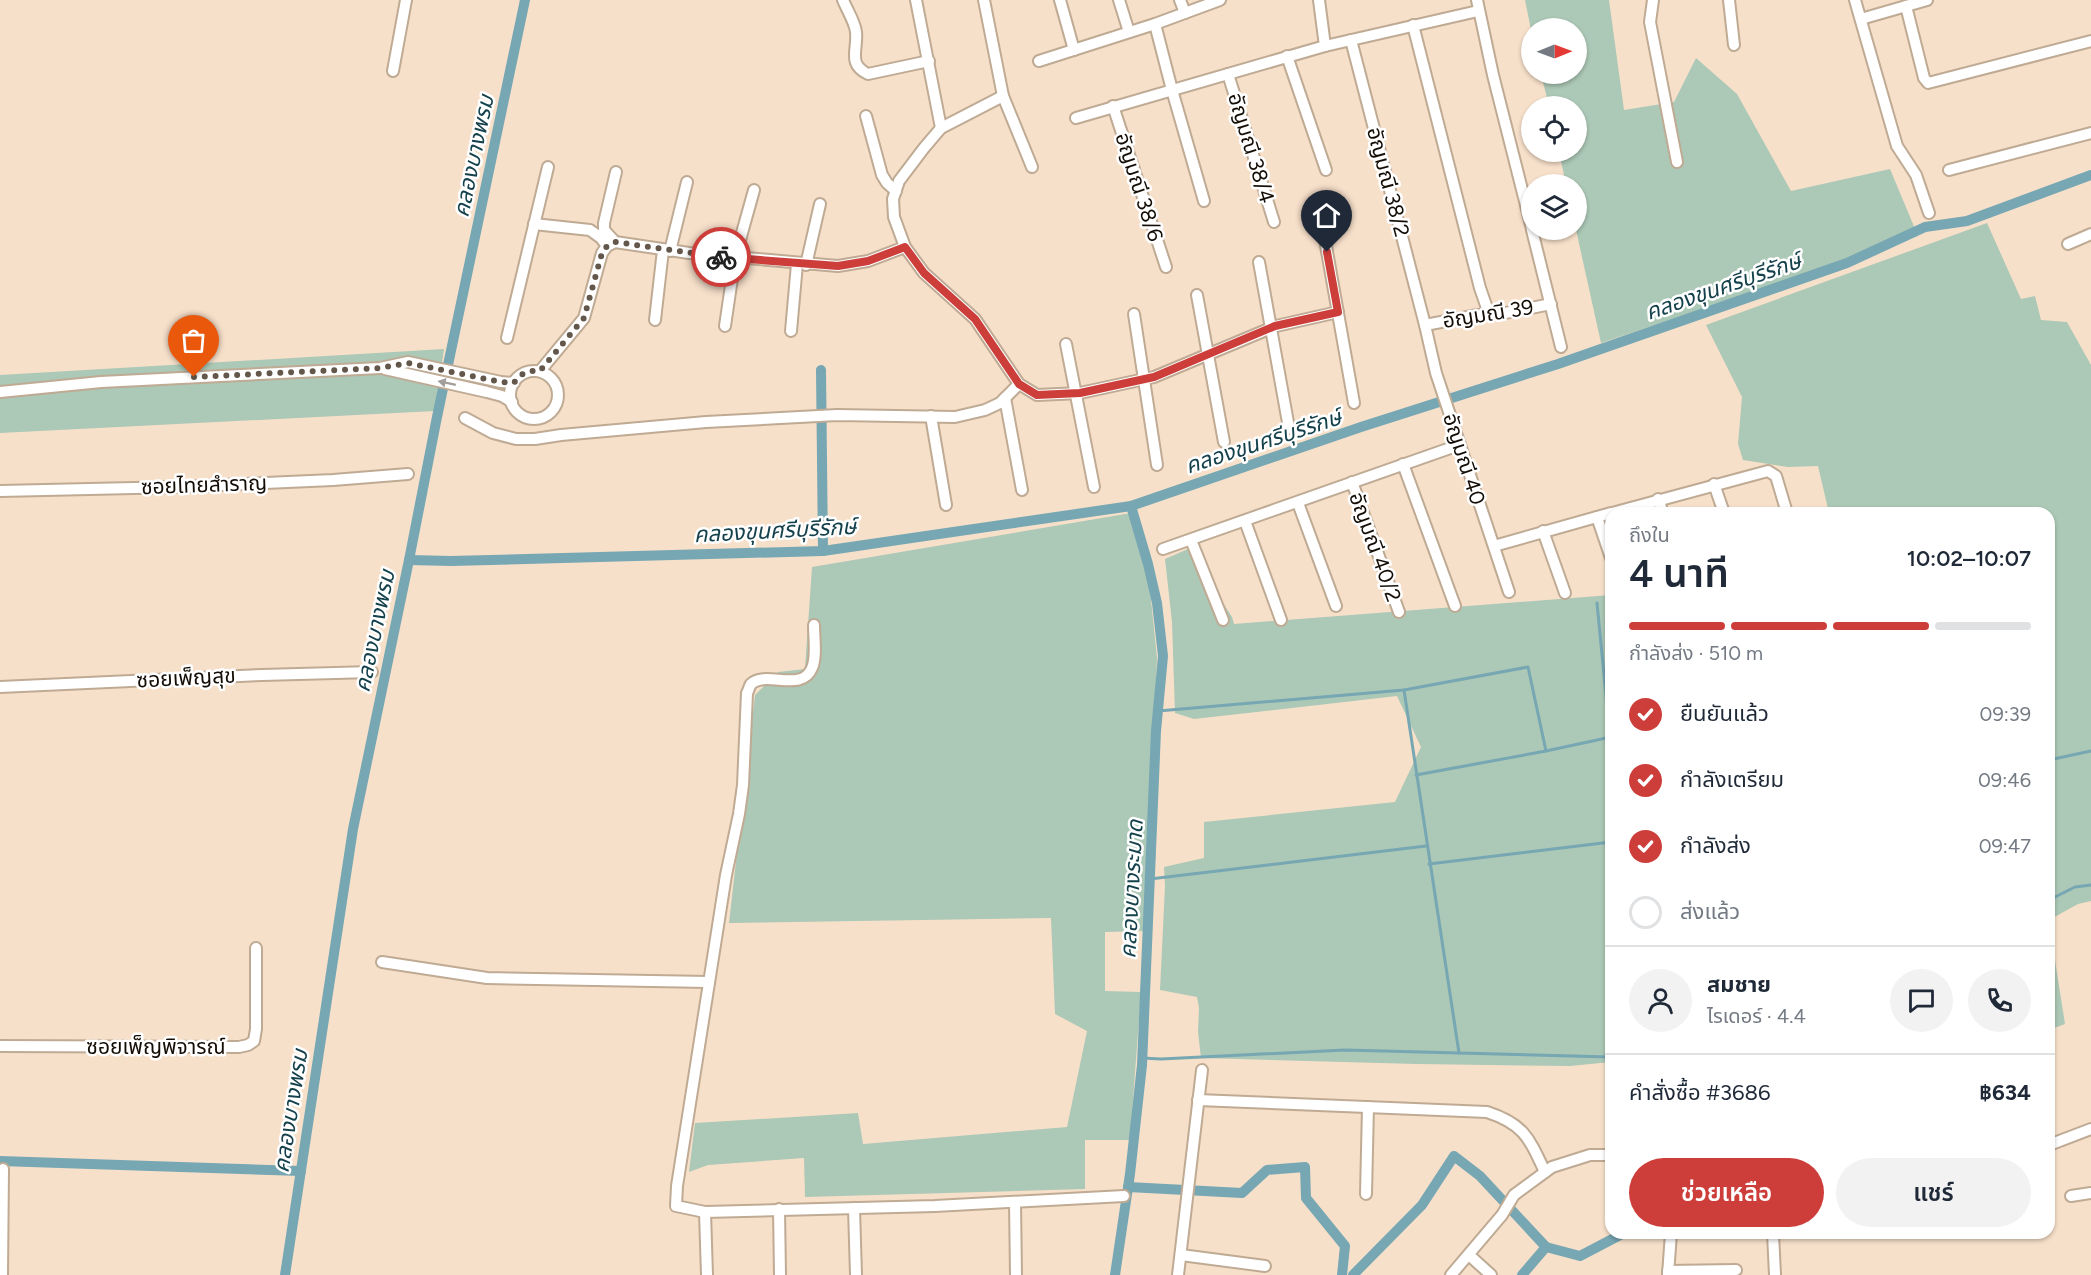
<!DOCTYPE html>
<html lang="th">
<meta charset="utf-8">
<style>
body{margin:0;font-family:Figtree,"Noto Sans Thai",sans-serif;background:#f2f2f3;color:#1f2937;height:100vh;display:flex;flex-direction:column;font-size:22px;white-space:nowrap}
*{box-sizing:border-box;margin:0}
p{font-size:20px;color:#747a83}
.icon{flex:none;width:33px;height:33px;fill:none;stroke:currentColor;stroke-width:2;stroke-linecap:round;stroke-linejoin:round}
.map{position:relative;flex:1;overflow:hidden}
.details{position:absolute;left:1605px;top:507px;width:450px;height:732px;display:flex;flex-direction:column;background:#fff;border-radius:18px;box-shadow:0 2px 4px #0004}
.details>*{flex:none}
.needle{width:39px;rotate:89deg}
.buttons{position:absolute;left:1521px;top:18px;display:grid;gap:12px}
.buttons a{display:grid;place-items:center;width:66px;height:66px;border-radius:50%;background:#fff;box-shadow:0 2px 4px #0004;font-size:30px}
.pin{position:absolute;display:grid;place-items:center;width:51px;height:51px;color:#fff;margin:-62px -26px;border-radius:50% 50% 50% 0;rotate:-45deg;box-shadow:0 0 6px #0007}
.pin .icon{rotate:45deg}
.courier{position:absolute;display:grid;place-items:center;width:60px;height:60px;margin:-30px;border:4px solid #cd3e3a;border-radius:50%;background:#fff;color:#222;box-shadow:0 2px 8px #0007}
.overview em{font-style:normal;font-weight:600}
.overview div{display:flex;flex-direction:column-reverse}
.overview{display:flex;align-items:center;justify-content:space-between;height:102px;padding:0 24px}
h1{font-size:39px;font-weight:600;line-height:45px}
.bar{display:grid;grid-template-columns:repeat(4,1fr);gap:9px 6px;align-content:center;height:72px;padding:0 24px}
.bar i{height:8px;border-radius:4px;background:#e0e1e3}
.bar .selected{background:#cd3e3a}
.bar p{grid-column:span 4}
.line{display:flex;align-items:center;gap:15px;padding:0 24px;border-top:2px solid #e0e1e3}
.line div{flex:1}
.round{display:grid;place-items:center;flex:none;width:63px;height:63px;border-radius:32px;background:#f2f2f3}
ol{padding:0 24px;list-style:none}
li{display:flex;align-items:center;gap:18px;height:66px}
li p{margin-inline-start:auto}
li .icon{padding:6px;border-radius:50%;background:#cd3e3a;color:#fff;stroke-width:4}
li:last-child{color:#747a83}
li i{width:33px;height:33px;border:3px solid #e0e1e3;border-radius:50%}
.cta{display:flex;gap:12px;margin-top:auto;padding:12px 24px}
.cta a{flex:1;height:69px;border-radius:36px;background:#cd3e3a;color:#fff;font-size:24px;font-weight:600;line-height:69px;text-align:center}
.cta a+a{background:#f2f2f3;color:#1f2937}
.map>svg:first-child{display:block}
.green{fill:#acc8b6}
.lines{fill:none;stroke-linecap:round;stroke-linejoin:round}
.stream{stroke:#76a7b3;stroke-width:3}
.canal{stroke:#76a7b3;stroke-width:10}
.minor-casing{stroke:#bfaa94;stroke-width:14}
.minor{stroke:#fff;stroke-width:10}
.oneway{fill:#a19e9b}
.done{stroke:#63574b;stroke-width:6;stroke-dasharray:0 10.8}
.route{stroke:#cd3e3a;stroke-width:8}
.labels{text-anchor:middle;stroke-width:5;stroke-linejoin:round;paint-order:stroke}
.street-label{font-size:21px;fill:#140d06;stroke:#fff}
.water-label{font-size:22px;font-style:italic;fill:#14414b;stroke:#fff}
</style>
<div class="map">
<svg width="2091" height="1275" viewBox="0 0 2091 1275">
<rect width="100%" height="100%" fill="#f7e0ca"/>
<!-- green -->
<g class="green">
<path d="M1525,0h84l15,110 50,-8 22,-44 41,36 54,97 99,-22 28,67 -317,107 -25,-113v-46h-10l-7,-32h17v-46h-27l-8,-32h35v-46l-45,2z"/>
<path d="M1987,223l34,76 14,-3 6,24 26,2 24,43v536l-13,3 -29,16v-407h-220l-11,-47 -30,1 -45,-7 -5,-16 4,-47 -36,-72z"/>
<path d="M444,349l-9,62 -435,22v-58z"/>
<path d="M1137,512l13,78 7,68 -13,273 -39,1v59l36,1 -11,148h-45v49l-280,8 -1,-39 -96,7 -19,7 6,-49 163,-10 5,31 204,-17 20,-96 -32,-17 -4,-96 -322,5 26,-228 23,-23 27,-3 7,-102z"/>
<path d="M1188,549l44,68 2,7 377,-29v467l-41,4 -154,-2 -215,-6 -3,-26 1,-24 -2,-11 -37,-7 5,-104 -1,-19 40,-9v-36l191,-20 26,-55 -24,-51 -203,23 -19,-6 -3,-91 -7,-63z"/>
<path d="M2049,922l16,102 -16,6z"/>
</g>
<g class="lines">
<!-- stream -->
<g class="stream">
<path d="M1597,603l14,144"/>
<path d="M1404,690l55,363"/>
<path d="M1158,711l246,-21 124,-23 18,84"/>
<path d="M2049,760l42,-9"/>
<path d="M1416,775l130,-24 65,-14"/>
<path d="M1429,864l182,-22"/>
<path d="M1150,879l276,-33"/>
<path d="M2049,900l26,-13 16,-2"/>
<path d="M1142,1058l19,1 184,-9 266,7"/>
</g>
<!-- canal -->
<g class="canal">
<path d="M821,370l2,181"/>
<path d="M409,560l42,1 372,-10 308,-45 230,-79 197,-63 289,-101 78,-36 42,-6 124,-46"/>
<path d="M0,1161l301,10"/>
<path d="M1128,1187l114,6 25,-23 38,-3 1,31 39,48 -3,29"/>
<path d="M285,1275l68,-446 56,-269 28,-143 88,-417"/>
<path d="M1115,1275l15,-101 12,-109 14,-334 7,-75 -6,-53 -9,-39 -17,-58"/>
<path d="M1353,1275l69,-70 32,-49 26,20 66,71 34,9 44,-23"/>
<path d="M1522,1275l24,-28"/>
</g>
<!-- minor casing -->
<g class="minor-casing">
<g id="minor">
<path d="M843,0c4,10 12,22 13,32 2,18 -9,32 12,42l61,-13"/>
<path d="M916,0l25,128"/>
<path d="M984,0l19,96 29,71"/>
<path d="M1060,0l14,50"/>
<path d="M1119,0l10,32"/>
<path d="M1180,0l5,13"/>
<path d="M1319,0l6,46"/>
<path d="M1477,0l16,75 39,154"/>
<path d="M1653,0l-3,22 27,140"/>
<path d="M1729,0l5,45"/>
<path d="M1855,0l42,146 19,29 13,38"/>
<path d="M1906,6l18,72 4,5 163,-42"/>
<path d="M1861,19l66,-19"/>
<path d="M1155,24l17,66 32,111"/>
<path d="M1413,25l67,263 9,26"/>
<path d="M1351,40l74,285 11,48 73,219"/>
<path d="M1287,56l39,114"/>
<path d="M1039,61l116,-37 65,-24"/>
<path d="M393,71l13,-71"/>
<path d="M1228,74l46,148"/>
<path d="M1003,96l-62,32 -17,20 -25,33 -6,18 1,18 11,30 19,26 51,46 44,65 18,11 43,-2 74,-16 122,-51 62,-14"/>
<path d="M1113,106l53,161"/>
<path d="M866,116l16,59 5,8 9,8"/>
<path d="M1076,118l249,-72 153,-35"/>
<path d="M1949,170l142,-37"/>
<path d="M1320,212l34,191"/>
<path d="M534,224l56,6 11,8 6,8"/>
<path d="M1532,230l29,117"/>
<path d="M615,242l-11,-12v-7l12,-51"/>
<path d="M2068,244l23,-10"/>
<path d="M670,251l17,-69"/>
<path d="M1259,262l30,166"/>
<path d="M806,265l14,-61"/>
<path d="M1197,295l27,147"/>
<path d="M1134,314l23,151"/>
<path d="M655,320l8,-70"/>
<path d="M1425,325l53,-10 22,-1 51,-10"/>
<path d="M725,326l10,-68 19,-68"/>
<path d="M791,331l6,-67"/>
<path d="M507,338l41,-171"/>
<path d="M1066,344l28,143"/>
<path d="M385,369l102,23 15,4 10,6"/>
<path d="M540,371l44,-53 18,-65 5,-7 8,-4 74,11 149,13 30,-5 37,-14"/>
<circle cx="534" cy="395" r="24"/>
<path d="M0,392l101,-10 279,-14 28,-6 93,20 13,1"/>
<path d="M1005,398l17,92"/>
<path d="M931,416l15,89"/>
<path d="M465,418l28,15 23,6h19l26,-4 145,-13 131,-7 118,2 30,-7 15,-7 19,-19"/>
<path d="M1403,464l52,142"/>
<path d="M1352,482l47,130"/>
<path d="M1714,484l10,29"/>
<path d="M0,491l179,-4 154,-7 75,-6"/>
<path d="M1658,499l5,14"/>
<path d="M1298,503l38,103"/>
<path d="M1612,513l156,-42 8,5 11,37"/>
<path d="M1597,517l14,41"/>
<path d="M1245,521l36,99"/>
<path d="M1543,531l22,62"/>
<path d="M1191,540l32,80"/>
<path d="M1494,546l117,-33"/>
<path d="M1163,549l296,-104"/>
<path d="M0,687l262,-12 110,-3"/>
<path d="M382,962l105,16 222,4"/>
<path d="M0,1046l239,1 9,-2 6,-4 2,-12v-81"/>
<path d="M1198,1100l289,12c37,12 42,26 58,60"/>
<path d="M2049,1145l42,-16"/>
<path d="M1366,1194l2,-87"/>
<path d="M2071,1196l20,-3"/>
<path d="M1015,1202l1,73"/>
<path d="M854,1208l2,67"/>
<path d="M779,1209l1,66"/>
<path d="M705,1212l230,-6 189,-10"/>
<path d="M1773,1233l2,42"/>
<path d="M1181,1255l84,11"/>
<path d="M1469,1255l22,20"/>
<path d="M1668,1271l68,-1"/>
<path d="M2,1275l1,-106"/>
<path d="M707,1275l-2,-63 -29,-6 1,-20 49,-311 13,-61 4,-29 4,-92c2,-3 2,-6 4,-9 15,-14 51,9 61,-16 5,-11 2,-30 2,-43"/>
<path d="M1178,1275l24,-205"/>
<path d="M1451,1275l51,-60 12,-20 38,-28 38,-12h21"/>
<path d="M1668,1275l3,-42"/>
</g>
</g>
<!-- minor -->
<use href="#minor" class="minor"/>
</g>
<!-- one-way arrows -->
<defs><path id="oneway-solid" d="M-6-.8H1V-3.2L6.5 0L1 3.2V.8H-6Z" transform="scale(1.5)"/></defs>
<use class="oneway" href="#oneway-solid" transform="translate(447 383) rotate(-168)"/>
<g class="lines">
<!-- done -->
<path class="done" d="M194,377l186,-9 28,-5 93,19 13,1c6,-10 15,-13 26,-12l44,-53 18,-65 5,-7 8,-4 106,15"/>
<!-- route -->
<path class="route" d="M721,257l117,9 30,-5 37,-14 19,26 51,46 44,65 18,11 43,-2 74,-16 121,-51 63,-14 -11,-60"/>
</g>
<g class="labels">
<!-- street labels -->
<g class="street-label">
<text transform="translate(1251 148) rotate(73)" y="7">อัญมณี 38/4</text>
<text transform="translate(1388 182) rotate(75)" y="7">อัญมณี 38/2</text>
<text transform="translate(1139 187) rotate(72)" y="7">อัญมณี 38/6</text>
<text transform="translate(1488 314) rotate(-9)" y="7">อัญมณี 39</text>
<text transform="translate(1464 459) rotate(72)" y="7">อัญมณี 40</text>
<text transform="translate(204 485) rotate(-2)" y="7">ซอยไทยสำราญ</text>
<text transform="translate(1375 547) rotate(70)" y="7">อัญมณี 40/2</text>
<text transform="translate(186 678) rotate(-3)" y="7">ซอยเพ็ญสุข</text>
<text x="156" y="1054">ซอยเพ็ญพิจารณ์</text>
</g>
<!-- water labels -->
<g class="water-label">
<text transform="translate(473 156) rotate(-78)" y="8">คลองบางพรม</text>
<text transform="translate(1723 286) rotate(-19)" y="8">คลองขุนศรีบุรีรักษ์</text>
<text transform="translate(1263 441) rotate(-18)" y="8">คลองขุนศรีบุรีรักษ์</text>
<text transform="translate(775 530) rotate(-3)" y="8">คลองขุนศรีบุรีรักษ์</text>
<text transform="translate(374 631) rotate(-78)" y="8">คลองบางพรม</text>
<text transform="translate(1131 889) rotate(-87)" y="8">คลองบางระมาด</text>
<text transform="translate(290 1111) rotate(-81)" y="8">คลองบางพรม</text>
</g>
</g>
</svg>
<div class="buttons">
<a><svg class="needle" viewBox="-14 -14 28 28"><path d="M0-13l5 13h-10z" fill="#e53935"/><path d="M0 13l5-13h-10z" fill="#747a83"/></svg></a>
<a><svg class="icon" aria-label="locate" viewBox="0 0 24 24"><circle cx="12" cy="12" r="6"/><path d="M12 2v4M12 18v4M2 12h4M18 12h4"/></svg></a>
<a><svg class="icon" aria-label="layers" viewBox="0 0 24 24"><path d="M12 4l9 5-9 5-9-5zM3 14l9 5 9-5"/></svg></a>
</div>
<div class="pin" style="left:194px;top:377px;background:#ea580c"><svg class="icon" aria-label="bag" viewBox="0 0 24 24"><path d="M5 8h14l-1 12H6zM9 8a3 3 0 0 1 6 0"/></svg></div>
<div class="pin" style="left:1327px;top:252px;background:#1f2937"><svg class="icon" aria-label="home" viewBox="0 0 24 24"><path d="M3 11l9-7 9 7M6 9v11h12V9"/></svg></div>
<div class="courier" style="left:721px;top:257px"><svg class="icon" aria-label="bike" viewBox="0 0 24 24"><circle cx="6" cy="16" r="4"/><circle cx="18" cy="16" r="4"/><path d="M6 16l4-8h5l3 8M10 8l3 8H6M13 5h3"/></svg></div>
<section class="details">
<div class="overview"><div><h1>4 นาที</h1><p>ถึงใน</p></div><em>10:02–10:07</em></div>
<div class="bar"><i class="selected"></i><i class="selected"></i><i class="selected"></i><i></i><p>กำลังส่ง · 510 m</p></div>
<ol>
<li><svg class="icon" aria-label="check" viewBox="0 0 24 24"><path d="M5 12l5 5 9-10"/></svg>ยืนยันแล้ว<p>09:39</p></li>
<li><svg class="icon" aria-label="check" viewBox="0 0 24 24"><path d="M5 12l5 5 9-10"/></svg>กำลังเตรียม<p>09:46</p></li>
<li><svg class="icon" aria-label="check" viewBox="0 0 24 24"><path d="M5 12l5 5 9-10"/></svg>กำลังส่ง<p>09:47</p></li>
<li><i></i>ส่งแล้ว</li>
</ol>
<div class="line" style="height:108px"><a class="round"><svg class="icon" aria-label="person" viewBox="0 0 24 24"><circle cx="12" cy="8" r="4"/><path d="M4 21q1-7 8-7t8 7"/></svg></a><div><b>สมชาย</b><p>ไรเดอร์ · 4.4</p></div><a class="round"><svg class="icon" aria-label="chat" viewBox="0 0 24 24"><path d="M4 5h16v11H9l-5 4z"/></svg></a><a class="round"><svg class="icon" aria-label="phone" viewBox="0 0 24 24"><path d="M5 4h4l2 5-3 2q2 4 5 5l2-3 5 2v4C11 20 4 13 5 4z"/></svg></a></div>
<div class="line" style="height:78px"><div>คำสั่งซื้อ #3686</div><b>฿634</b></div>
<div class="cta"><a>ช่วยเหลือ</a><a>แชร์</a></div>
</section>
</div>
